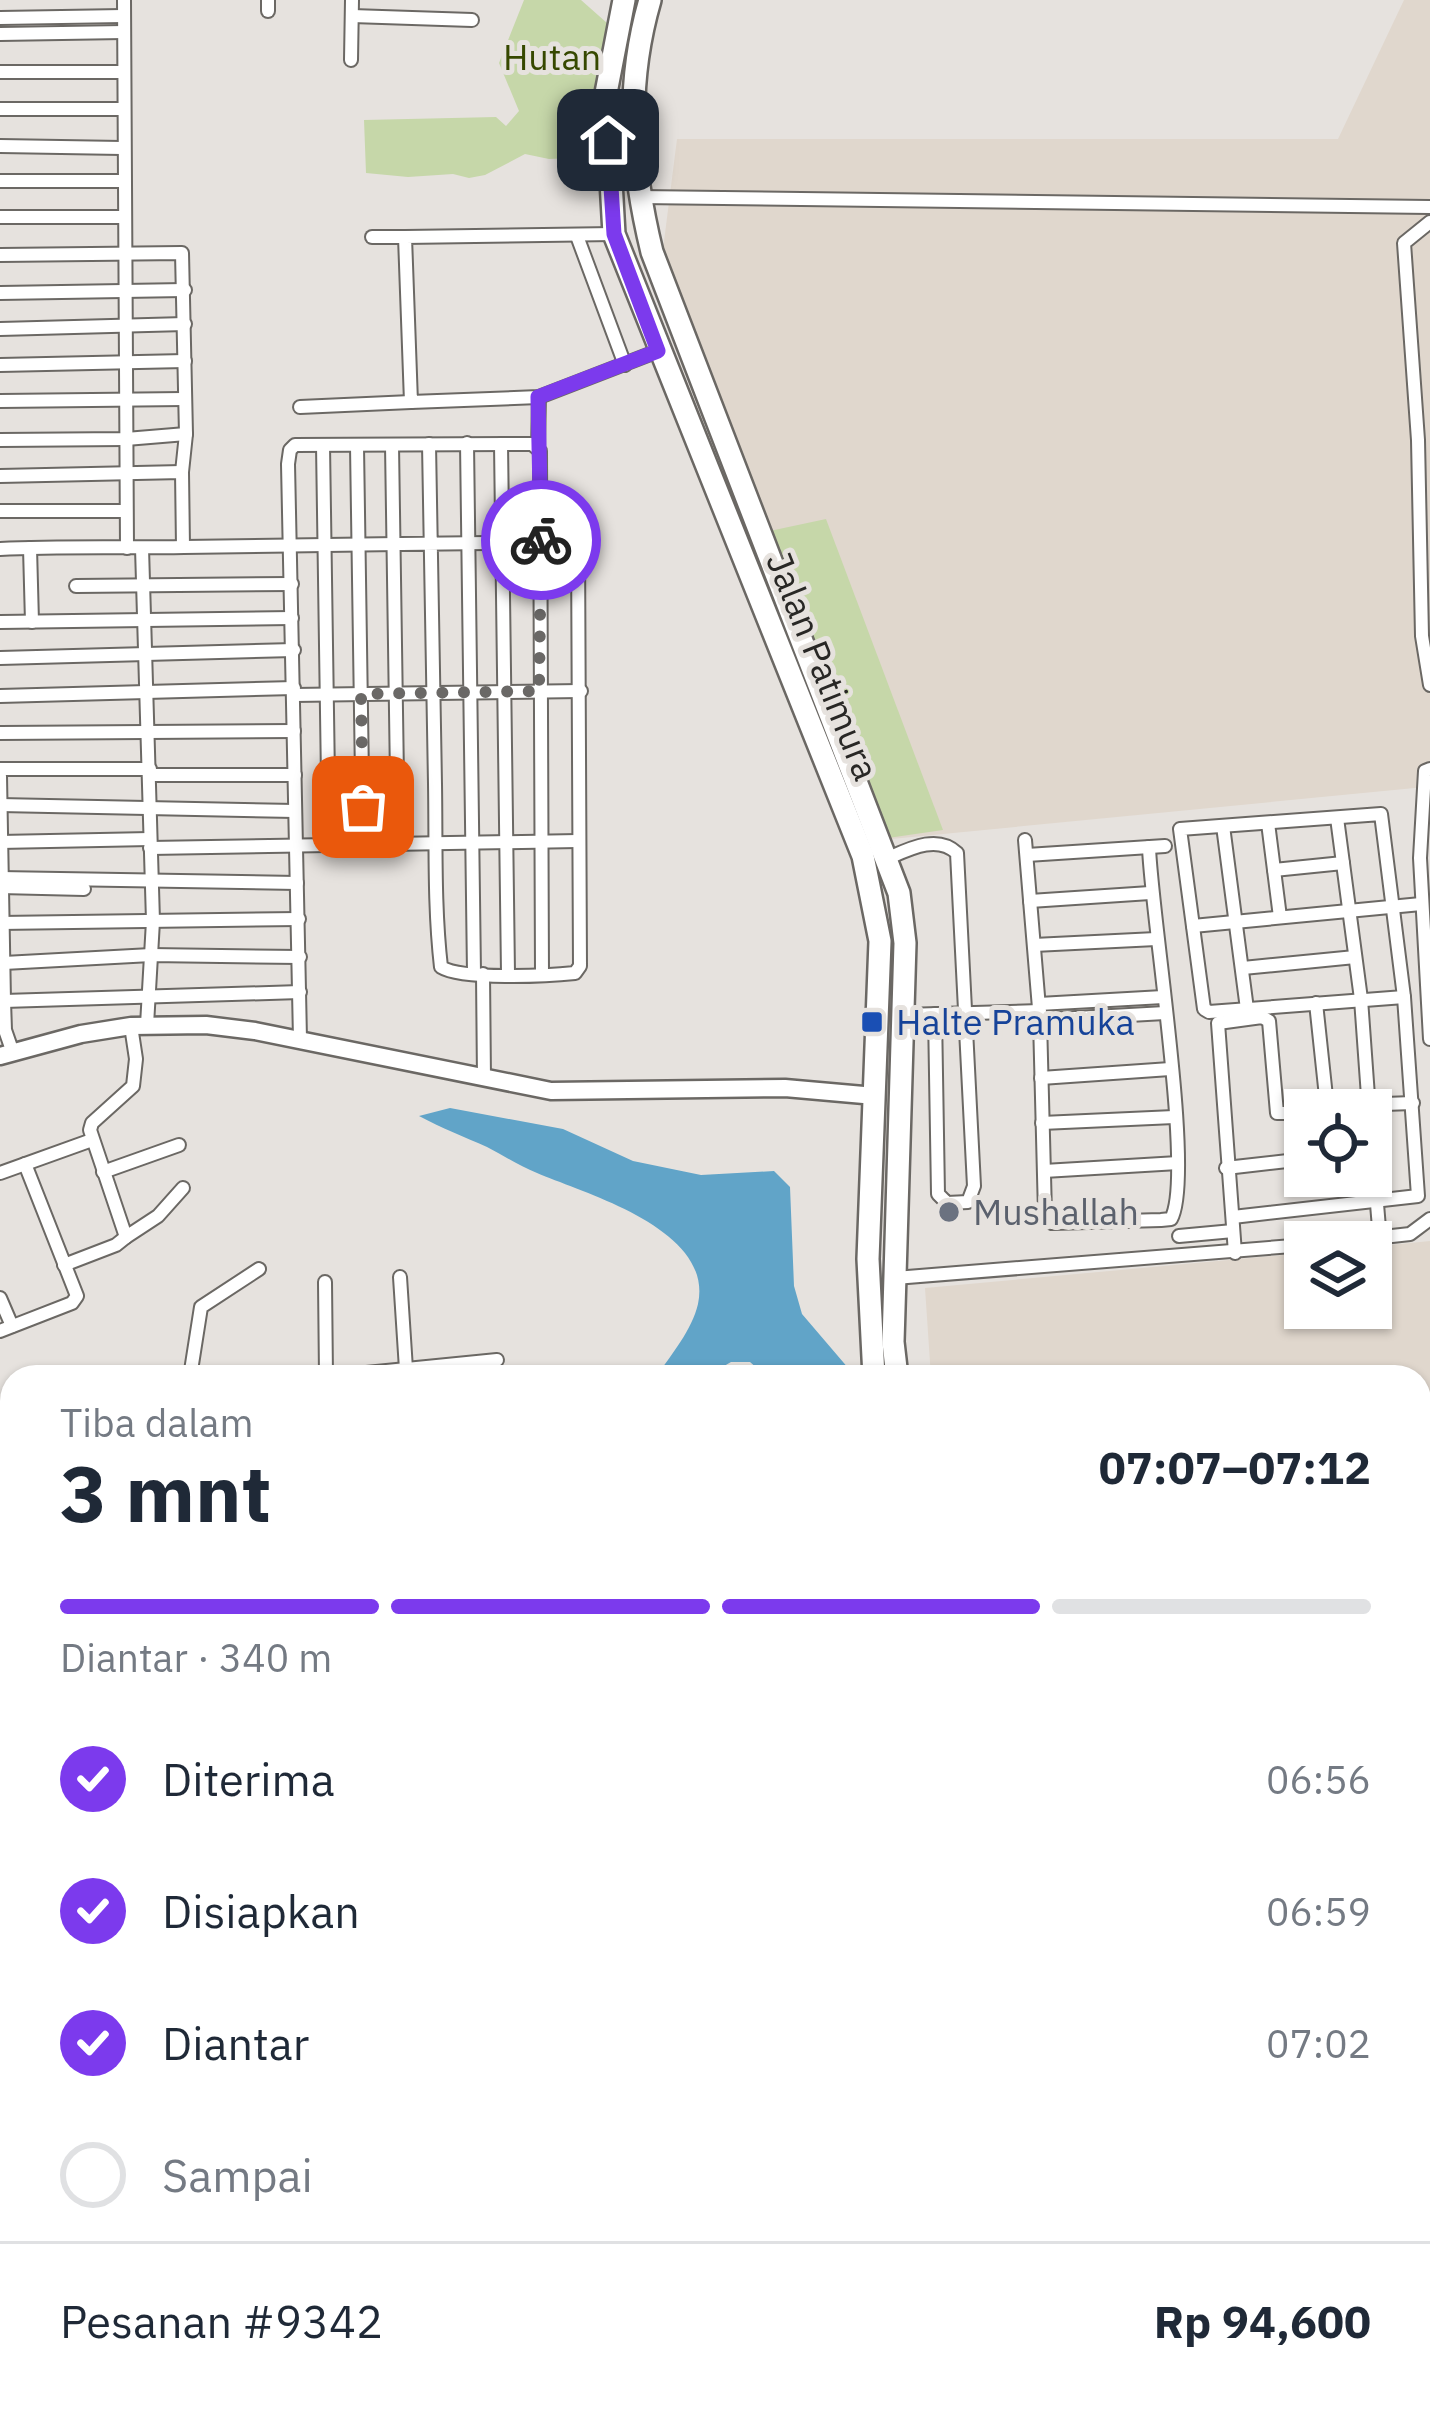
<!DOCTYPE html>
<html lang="id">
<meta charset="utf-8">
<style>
body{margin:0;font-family:"IBM Plex Sans",sans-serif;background:#f2f2f3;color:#1f2937;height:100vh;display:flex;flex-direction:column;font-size:45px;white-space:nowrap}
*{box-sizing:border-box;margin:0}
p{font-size:39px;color:#747a83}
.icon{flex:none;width:66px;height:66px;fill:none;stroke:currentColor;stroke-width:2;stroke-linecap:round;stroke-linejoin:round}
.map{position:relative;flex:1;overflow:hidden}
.drawer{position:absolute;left:0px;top:1365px;width:1431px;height:1056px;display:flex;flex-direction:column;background:#fff;border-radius:36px 36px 0 0;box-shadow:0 3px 9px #0004}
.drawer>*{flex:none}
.buttons{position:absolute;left:1284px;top:1089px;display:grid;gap:24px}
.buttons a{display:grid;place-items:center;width:108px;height:108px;border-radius:0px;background:#fff;box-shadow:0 3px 9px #0004;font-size:60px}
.pin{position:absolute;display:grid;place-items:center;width:102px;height:102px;color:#fff;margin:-51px;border-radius:24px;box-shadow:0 6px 18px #0006}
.courier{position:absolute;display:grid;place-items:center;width:120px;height:120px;margin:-60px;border:9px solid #7c3aed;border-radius:50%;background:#fff;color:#222;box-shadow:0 3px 15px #0007}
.headline em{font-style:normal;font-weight:700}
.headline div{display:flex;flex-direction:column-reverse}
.headline{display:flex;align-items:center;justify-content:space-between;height:204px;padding:0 60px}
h1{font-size:78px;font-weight:700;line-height:90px}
.bar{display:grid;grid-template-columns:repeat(4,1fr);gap:18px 12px;align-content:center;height:144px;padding:0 60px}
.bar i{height:15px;border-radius:9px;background:#e0e1e3}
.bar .selected{background:#7c3aed}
.bar p{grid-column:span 4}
.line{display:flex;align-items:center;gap:30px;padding:0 60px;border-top:3px solid #e0e1e3}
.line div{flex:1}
ol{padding:0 60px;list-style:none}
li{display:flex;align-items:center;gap:36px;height:132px}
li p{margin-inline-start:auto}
li .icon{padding:12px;border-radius:50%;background:#7c3aed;color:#fff;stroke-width:4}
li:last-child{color:#747a83}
li i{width:66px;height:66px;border:6px solid #e0e1e3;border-radius:50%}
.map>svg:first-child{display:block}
.built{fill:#e0d7cd}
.green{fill:#c6d7a9}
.water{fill:#61a4c8}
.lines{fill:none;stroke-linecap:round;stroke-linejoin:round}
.street-casing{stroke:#6b6864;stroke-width:16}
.secondary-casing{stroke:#6b6864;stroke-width:21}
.highway-casing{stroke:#6b6864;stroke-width:26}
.street{stroke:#fff;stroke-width:12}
.secondary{stroke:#fff;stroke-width:16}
.highway{stroke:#fff;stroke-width:21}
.done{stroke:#6a6866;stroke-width:12;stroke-dasharray:0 21.6}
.route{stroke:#7c3aed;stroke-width:15}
.transit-dot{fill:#1a4fb4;stroke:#e6e2de;stroke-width:4.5}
.worship-dot{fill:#6b7280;stroke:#e6e2de;stroke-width:4.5}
.labels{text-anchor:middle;stroke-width:10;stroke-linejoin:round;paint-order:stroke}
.park-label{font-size:36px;fill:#364800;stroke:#e6e2de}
.street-label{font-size:36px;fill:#282725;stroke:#e6e2de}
.transit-label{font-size:36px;fill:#164399;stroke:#e6e2de;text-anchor:start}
.worship-label{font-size:36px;fill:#5b616d;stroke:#e6e2de;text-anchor:start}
</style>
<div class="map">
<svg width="1430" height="2421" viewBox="0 0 1430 2421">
<rect width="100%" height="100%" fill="#e6e2de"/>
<!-- built -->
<g class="built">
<path d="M1404,0h26v820l-5,-33 -544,53 -220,-575 16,-126h661z"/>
<path d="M1430,1241v1180h-427l-1,-12h417v-1032h-488l-6,-89 380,-35v55h66v-61z"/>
</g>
<!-- green -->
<g class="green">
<path d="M524,0h57l26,23 -12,74 -1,60 -45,2 -24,-5 -40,21 -16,3 -16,-4 -45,3 -42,-4 -2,-53 132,-3 10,9 13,-15 -20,-48z"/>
<path d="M826,519l117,311 -62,9 -116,-307z"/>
</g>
<!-- water -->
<path class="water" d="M450,1108l113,21 70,32 68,14 73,-4 16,16 4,99 8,28 47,55 -4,8h-78l-17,-15h-19l-26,15h-49c15,-22 36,-47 42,-73 16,-75 -112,-110 -161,-131 -17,-7 -33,-17 -50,-26 -22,-10 -46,-19 -68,-31z"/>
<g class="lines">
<!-- street casing -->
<g class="street-casing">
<g id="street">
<path d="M124,0l3,548"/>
<path d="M268,11v-11"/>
<path d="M352,16l120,4"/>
<path d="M0,18l123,-2"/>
<path d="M0,34l124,-2"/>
<path d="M351,60l1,-60"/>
<path d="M0,72h122"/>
<path d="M0,109h122"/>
<path d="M0,146l122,2"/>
<path d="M0,181h122"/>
<path d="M640,197l790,10"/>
<path d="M0,217h123"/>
<path d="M1430,222l-26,21 14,197 4,196 8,49"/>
<path d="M614,234l-209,3 6,165 128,-5 119,-46"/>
<path d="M577,236l48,129"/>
<path d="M372,237h33"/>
<path d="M0,255l182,-2 4,181 -4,38"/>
<path d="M0,293l185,-3"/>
<path d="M0,329l185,-5"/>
<path d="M0,365l185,-4"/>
<path d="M0,401l184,-2"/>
<path d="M300,407l111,-5"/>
<path d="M0,440l126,-1 60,-5"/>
<path d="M467,443l7,530"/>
<path d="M501,444l7,529"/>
<path d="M323,445l6,400"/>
<path d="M392,445l6,399"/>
<path d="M357,446l6,398"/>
<path d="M538,448l1,-51"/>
<path d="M0,476l182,-4 1,75"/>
<path d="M0,511h126"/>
<path d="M30,548l2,74"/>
<path d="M142,548l11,373 -6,104"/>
<path d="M0,549c61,-3 122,-1 184,-2 131,-2 263,-4 394,-5l2,424 -5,7c-28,3 -113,7 -134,-6 -7,-60 -5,-123 -6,-183 -3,-114 -4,-227 -6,-340"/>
<path d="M76,586l216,-2"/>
<path d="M0,622l292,-4"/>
<path d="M0,658l294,-8"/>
<path d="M294,695l287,-4"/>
<path d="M0,696l294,-8"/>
<path d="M0,733l294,-2"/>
<path d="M0,769h150"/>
<path d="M1430,769l-5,2 -5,87 10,181"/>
<path d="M151,775h144"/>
<path d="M0,776l4,225 1,29 8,23"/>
<path d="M0,805l295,6"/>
<path d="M1381,814l23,183 -195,15 -5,-3 -24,-180z"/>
<path d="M1337,818l24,181 8,111"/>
<path d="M1268,823l12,94"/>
<path d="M1223,826l24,183"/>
<path d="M1025,840l15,180 5,194 7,9 109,-3 10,-1c24,-42 -20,-304 -22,-372"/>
<path d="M0,842l150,-3"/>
<path d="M150,848l428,-7"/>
<path d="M1027,855l138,-9"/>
<path d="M886,859c23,-10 51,-25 71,-6l17,333 -6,16 -21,1 -9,-9 -3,-180"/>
<path d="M1274,870l69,-7"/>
<path d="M0,878l297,5"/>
<path d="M0,887l84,2"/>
<path d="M1030,901l120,-8"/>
<path d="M0,923l299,-4"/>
<path d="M1193,926l228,-22"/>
<path d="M1034,945l122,-6"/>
<path d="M4,963l147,-8 149,2"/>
<path d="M1243,968l112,-11"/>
<path d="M483,974l1,105"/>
<path d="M4,1001l296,-9"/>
<path d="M1316,1003l11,103 86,-3"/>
<path d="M1039,1004l124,-7"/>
<path d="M903,1015l137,-4"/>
<path d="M1040,1020l125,-7"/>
<path d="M131,1026l5,33 -3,27 -41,37 -2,7 36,107 32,-21 25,-28"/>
<path d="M300,1039l-12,-575 2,-14 5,-5 237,-1 8,7 2,523"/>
<path d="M1041,1078l129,-9"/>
<path d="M1042,1123l132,-6"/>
<path d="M1371,1132l9,108"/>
<path d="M1226,1168l79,-9"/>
<path d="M1044,1171l134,-8"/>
<path d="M103,1172l76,-27"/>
<path d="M0,1173l92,-33"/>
<path d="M1233,1217l185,-21 -14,-199"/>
<path d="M1179,1236l54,-5"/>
<path d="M1338,1242l72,-8 20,-15"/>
<path d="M1235,1253l-17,-230 44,-6 7,4 8,92h28"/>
<path d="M64,1265l52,-20 10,-8"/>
<path d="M400,1277l6,92"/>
<path d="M895,1278l410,-33"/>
<path d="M325,1282l1,94"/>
<path d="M0,1298l12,28"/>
<path d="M0,1331l72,-28 5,-7 -52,-132"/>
<path d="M190,1377l11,-70 58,-38"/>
<path d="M326,1377l171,-17"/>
<path d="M0,1418l12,-5"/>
<path d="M0,1482l12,29"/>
<path d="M0,1568l12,-10"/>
<path d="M0,1649l11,19"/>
<path d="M0,1732h12"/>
<path d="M0,1861l12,-10"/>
<path d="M0,1922l12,7"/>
<path d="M0,1976l12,-18"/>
<path d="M0,2083l12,-16"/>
<path d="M0,2115l12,10"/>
<path d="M0,2168l12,10"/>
<path d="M0,2238l12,-20"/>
<path d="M0,2288l12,6"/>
<path d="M1419,2288h11"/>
<path d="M0,2373l12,-3"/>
<path d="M0,2409l12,-3"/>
<path d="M148,2409l3,12"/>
<path d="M306,2409l20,12"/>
<path d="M371,2409l13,12"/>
<path d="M536,2409l12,12"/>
<path d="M168,2421l56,-12"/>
<path d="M440,2421l12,-12"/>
<path d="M492,2421l13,-12"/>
<path d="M599,2421l12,-12"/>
</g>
</g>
<!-- secondary casing -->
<g class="secondary-casing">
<path id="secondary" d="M0,1056l81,-22 50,-8 75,-1 49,6 296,60 234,-3 90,8"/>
</g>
<!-- highway casing -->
<g class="highway-casing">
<g id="highway">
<path d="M624,0l-18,93 8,141 249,622 17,85 -12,318 6,118"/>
<path d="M650,0c-25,86 -19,166 2,252l247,641 6,50 -12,399 4,35"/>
<path d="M955,2409l1,12"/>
<path d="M981,2409v12"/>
</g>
</g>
<!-- street -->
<use href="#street" class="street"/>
<!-- secondary -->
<use href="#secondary" class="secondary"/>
<!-- highway -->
<use href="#highway" class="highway"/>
</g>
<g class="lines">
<!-- done -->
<path class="done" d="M363,807l-2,-113 178,-3 2,-151"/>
<!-- route -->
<path class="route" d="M541,540l-3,-143 120,-46 -44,-117 -6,-94"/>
</g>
<!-- markers -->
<rect class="transit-dot" x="860" y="1010" width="24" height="24" rx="6"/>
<circle class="worship-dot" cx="949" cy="1212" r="12"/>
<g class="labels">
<!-- park labels -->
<g class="park-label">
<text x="552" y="70">Hutan</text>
</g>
<!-- street labels -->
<g class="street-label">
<text transform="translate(823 666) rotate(68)" y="13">Jalan Patimura</text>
</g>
<!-- transit labels -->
<g class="transit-label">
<text x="896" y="1035">Halte Pramuka</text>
</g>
<!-- worship labels -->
<g class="worship-label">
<text x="973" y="1225">Mushallah</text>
</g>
</g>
</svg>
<div class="buttons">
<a><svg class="icon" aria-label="locate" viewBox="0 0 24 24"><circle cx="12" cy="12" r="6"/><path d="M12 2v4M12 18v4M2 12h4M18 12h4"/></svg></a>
<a><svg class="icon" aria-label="layers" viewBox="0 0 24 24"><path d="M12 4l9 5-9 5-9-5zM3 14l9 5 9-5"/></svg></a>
</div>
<div class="pin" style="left:363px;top:807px;background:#ea580c"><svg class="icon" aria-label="bag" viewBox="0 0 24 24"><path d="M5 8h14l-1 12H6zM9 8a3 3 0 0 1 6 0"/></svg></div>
<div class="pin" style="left:608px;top:140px;background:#1f2937"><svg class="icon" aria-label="home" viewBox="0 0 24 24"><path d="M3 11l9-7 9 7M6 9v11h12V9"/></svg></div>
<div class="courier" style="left:541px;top:540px"><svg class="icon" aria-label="bike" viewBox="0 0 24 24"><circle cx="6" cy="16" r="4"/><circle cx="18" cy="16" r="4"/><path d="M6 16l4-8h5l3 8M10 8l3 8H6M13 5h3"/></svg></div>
<section class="drawer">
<div class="headline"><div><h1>3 mnt</h1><p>Tiba dalam</p></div><em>07:07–07:12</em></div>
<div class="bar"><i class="selected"></i><i class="selected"></i><i class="selected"></i><i></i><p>Diantar · 340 m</p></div>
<ol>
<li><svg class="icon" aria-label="check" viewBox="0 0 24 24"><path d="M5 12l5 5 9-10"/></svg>Diterima<p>06:56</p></li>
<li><svg class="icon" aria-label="check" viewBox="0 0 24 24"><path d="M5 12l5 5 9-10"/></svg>Disiapkan<p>06:59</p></li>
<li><svg class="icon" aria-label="check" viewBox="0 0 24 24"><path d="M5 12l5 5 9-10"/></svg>Diantar<p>07:02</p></li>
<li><i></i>Sampai</li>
</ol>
<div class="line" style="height:156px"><div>Pesanan #9342</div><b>Rp 94,600</b></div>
</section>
</div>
